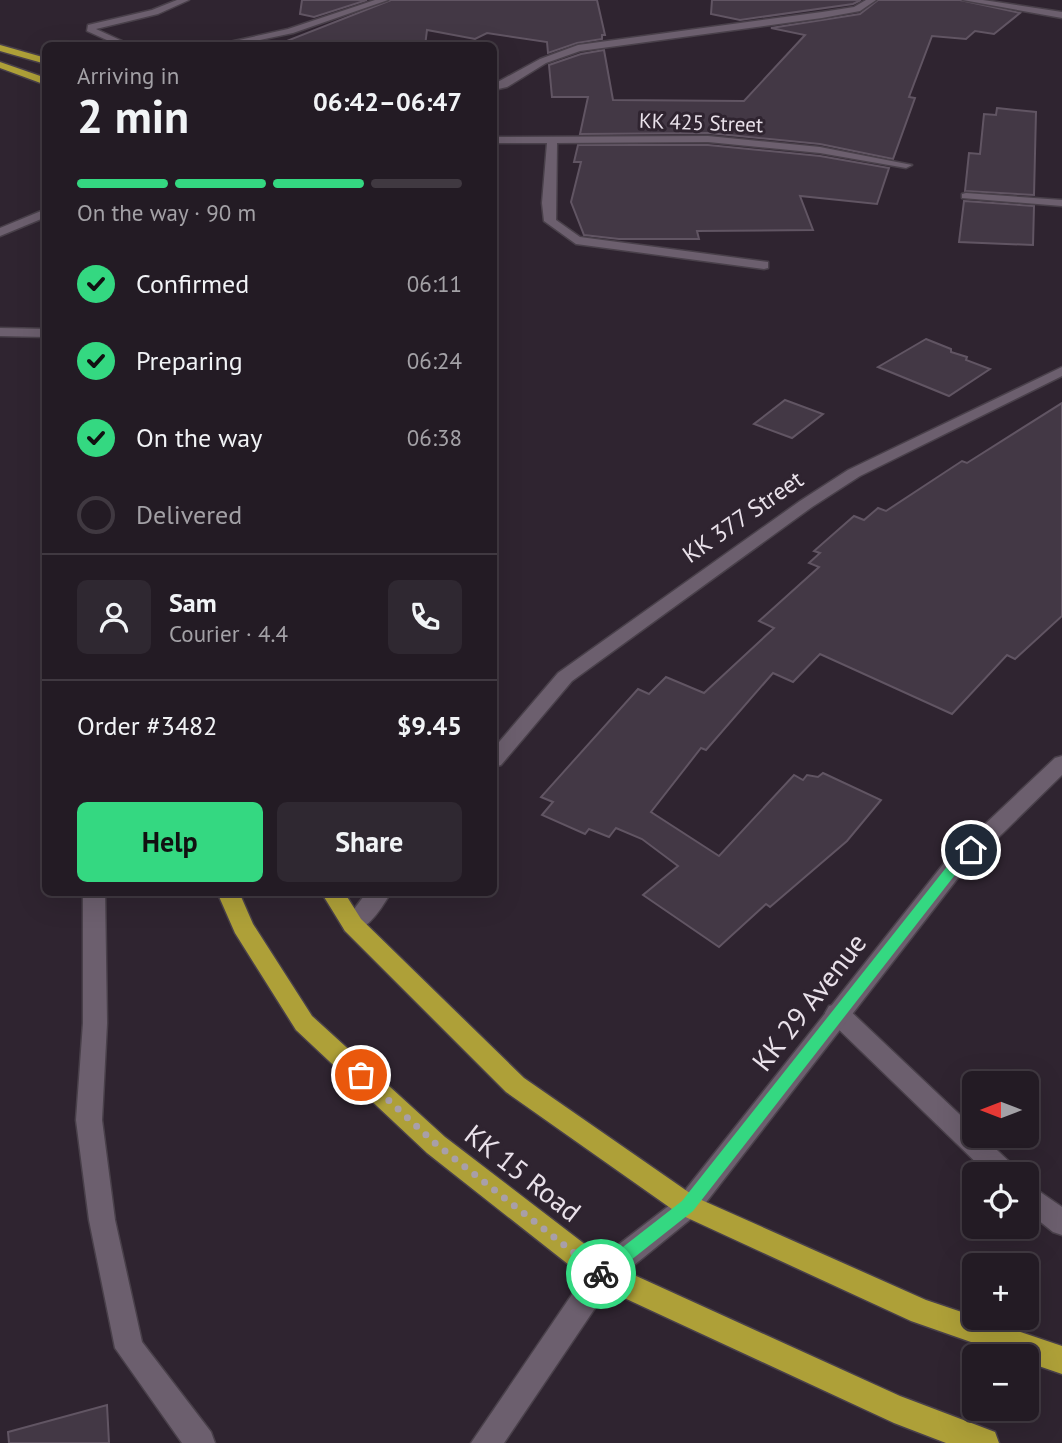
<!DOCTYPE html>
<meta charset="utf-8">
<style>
body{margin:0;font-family:"PT Sans",sans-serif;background:#2f2831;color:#f1f3f6;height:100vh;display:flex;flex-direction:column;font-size:26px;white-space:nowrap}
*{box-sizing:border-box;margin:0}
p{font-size:23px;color:#a3a1a6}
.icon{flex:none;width:38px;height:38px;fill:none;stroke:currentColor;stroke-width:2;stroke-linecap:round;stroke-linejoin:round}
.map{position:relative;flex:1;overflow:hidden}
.drawer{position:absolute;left:42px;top:42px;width:455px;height:854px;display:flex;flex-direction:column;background:#231b24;border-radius:10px;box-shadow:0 7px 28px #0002,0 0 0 2px #403941}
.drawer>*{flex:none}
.needle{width:46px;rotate:270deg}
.fabs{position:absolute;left:962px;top:1071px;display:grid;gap:14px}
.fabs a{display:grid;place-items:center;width:77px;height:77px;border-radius:10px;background:#231b24;box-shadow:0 7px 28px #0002,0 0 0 2px #403941;font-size:35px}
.pin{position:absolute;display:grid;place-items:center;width:60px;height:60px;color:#fff;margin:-30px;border:4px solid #fff;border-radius:50%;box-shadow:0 2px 7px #0007}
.courier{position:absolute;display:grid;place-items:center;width:70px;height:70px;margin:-35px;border:5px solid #34d881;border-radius:50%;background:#fff;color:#222;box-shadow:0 2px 9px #0007}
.overview em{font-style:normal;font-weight:700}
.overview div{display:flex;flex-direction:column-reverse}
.overview{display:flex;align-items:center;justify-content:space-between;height:119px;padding:0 35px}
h1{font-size:46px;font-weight:700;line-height:52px}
.bar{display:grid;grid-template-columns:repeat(4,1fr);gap:10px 7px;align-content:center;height:84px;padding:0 35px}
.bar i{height:9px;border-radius:5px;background:#403941}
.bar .active{background:#34d881}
.bar p{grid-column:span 4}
.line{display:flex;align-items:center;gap:18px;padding:0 35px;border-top:2px solid #403941}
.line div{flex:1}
.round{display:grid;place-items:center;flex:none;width:74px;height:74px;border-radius:10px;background:#2f2831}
ol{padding:0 35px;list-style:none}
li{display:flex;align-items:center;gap:21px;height:77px}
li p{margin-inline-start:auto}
li .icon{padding:7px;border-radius:50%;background:#34d881;color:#111;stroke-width:4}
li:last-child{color:#a3a1a6}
li i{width:38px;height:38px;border:4px solid #403941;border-radius:50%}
.button{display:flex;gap:14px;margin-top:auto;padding:14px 35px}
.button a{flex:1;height:80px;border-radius:10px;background:#34d881;color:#111;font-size:28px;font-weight:700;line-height:80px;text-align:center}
.button a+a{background:#2f2831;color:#f1f3f6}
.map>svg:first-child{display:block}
.building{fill:#433845;stroke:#615563;stroke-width:2}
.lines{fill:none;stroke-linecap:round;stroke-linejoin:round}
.service-casing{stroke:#49404a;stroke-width:3}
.minor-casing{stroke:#49404a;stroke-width:3}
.trunk-casing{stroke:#49404a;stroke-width:3}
.service{fill:#6c5f6e;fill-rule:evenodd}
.minor{fill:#6c5f6e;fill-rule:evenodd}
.trunk{fill:#aea038;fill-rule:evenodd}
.route{fill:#34d881}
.done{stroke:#a89fa9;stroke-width:7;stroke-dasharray:0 12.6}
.labels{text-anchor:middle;stroke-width:6;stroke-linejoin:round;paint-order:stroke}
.far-street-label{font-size:21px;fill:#e9e1ea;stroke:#2f2430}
.street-label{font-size:24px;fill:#e9e1ea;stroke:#2f2430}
.near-street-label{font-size:28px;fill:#e9e1ea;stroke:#2f2430}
</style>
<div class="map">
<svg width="1062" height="1443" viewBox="0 0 1062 1443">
<rect width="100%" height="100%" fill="#2f2430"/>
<!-- building -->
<g class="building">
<path d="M302,0h65l-53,17 -14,-3z"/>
<path d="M391,0h206l8,35h-3v4l-25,4 -29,10 -1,-11 -60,-9 -12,6 -48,-9 -2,16h-140l-1,-4z"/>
<path d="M712,0h149l-8,4 -113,16 -29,-6z"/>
<path d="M878,0h82l60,13 -26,21 -19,-3 -9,8 -34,-3 -23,61 6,1 -22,61 -73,-15 -112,-11 -128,1 8,-37h-36l-3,-32 32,-11 23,-4 9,50 131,1 61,-66 -34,-7 89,-14z"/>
<path d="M997,108l39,4 -2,83 -69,-4 4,-38 11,1 4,-40 12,1z"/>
<path d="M578,145h130l112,11 69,12 -12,36 -77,-8 13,34 -116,1 2,8h-80l-35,-4 -13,-33 10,-40h-7z"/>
<path d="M964,201l70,5 -1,39 -74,-3z"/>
<path d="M926,339l25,10v3l16,5 -1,3 24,9 -41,27 -71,-29z"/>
<path d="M785,400l38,14 -31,24 -38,-14z"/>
<path d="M1062,403v213l-47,43 -8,-4 -55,59 -132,-60 -27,28 -20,-9 -67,77 -5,-2 -50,64 68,44 75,-81 9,5 4,-5 11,2 5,-4 58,27 -34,41 -77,66 -4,-3 -47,43 -76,-52 35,-29 -36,-27 -26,-11 -7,9 -20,-8 -4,5 -43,-19 11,-13 -12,-5 97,-108 11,5 17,-17 38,16 70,-65 -15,-7 60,-54 -10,-4 11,-10 -6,-2 40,-35 10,4 14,-12 8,3 76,-50 5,2z"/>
<path d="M107,1405l2,38h-100l-1,-11z"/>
</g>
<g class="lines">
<!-- service casing -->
<g class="service-casing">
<g id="service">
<path d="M83,892h22l2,131 -5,97 13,100 27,122 69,90 4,11h-33l-67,-95 -26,-128 -13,-100 7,-97z"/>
<path d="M837,1004l8,2 130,123v7h7l32,30 4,8h-30l-159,-154 -4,-7 4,-7z"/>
<path d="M1027,1183l35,24v28l-9,-3 -26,-21z"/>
<path d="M602,1261l10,4 4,9 -4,9 -108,160h-33l121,-178z"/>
</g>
</g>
<!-- minor casing -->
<g class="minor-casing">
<g id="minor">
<path d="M177,0h12l-31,14 -62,15 37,17h-13l-33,-15 1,-6 64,-15z"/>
<path d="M375,0h13l-95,33 -61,13h-20l76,-17z"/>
<path d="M866,0h10l-16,11 -38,7 -242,33 -34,12 -39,24 -13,3v-6l46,-25 38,-14 244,-33 32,-5z"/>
<path d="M963,0h20l79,12v6z"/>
<path d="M708,136l112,11 92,18 -6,3 -86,-15 -112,-11 -151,1 -1,77 24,17 188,25v6l-4,1 -188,-25 -32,-23 -2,-18 5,-60h-53v-6z"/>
<path d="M966,193l96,7v6l-100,-8v-4z"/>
<path d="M46,209v8l-46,19v-8z"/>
<path d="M0,328l46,1v8l-46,-1z"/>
<path d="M1062,367v9l-202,100 -48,31 -240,174 -71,84 -7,2v-19l64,-75 242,-172 48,-31z"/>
<path d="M1062,756v19l-101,99 -264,340 -85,69 -10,4 -10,-4 -4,-9 4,-9 87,-67 266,-336 110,-104z"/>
<path d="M367,892h24c-9,16 -27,45 -46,39l-3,-6z"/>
</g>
</g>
<!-- trunk casing -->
<g class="trunk-casing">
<g id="trunk">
<path d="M0,45l46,13v6l-46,-13z"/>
<path d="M0,62l46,16v7l-46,-17z"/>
<path d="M217,892h22l14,32 59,92 133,121 167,128 288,131 95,36 4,11h-53l-52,-20 -302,-140 -165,-130 -131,-123 -61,-97z"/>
<path d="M321,892h23l17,27 163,159 173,120 229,102 136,46v28l-35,-12v-6h-16l-100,-35 -232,-107 -173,-122 -161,-161z"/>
</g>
</g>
<!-- service -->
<use href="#service" class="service"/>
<!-- minor -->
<use href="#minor" class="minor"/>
<!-- trunk -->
<use href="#trunk" class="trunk"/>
</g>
<!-- route -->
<path class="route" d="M971,846l5,1v7l-18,17 -265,340 -86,68h-11v-11l86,-67 267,-337z"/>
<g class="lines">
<!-- done -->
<path class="done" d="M361,1075l75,69 165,130"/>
</g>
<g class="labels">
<!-- far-street labels -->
<g class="far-street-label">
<text transform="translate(701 123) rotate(2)" y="7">KK 425 Street</text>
</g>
<!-- street labels -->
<g class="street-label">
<text transform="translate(743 517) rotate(-35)" y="8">KK 377 Street</text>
</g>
<!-- near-street labels -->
<g class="near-street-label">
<text transform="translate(809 1002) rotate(-52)" y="10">KK 29 Avenue</text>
<text transform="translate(523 1173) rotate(38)" y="10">KK 15 Road</text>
</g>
</g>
</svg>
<div class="fabs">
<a><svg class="needle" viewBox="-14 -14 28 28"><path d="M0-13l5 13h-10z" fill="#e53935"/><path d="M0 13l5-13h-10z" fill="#a3a1a6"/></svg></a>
<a><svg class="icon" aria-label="locate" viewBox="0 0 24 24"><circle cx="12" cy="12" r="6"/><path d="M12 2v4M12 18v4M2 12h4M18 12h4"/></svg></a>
<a>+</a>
<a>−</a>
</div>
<div class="pin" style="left:361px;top:1075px;background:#ea580c"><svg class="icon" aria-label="bag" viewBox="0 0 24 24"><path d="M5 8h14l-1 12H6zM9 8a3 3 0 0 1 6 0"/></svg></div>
<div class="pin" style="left:971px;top:850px;background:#1f2937"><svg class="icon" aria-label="home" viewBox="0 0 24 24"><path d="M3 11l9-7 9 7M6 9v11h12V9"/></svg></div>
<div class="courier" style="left:601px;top:1274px"><svg class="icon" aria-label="bike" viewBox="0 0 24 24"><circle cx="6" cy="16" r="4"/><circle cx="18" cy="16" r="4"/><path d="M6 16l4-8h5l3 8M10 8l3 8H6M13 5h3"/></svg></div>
<section class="drawer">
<div class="overview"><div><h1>2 min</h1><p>Arriving in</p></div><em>06:42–06:47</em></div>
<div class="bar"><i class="active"></i><i class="active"></i><i class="active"></i><i></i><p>On the way · 90 m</p></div>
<ol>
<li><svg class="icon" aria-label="check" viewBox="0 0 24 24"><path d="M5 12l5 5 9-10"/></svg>Confirmed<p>06:11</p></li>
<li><svg class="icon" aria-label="check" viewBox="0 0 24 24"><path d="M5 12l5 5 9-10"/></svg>Preparing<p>06:24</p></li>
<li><svg class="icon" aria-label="check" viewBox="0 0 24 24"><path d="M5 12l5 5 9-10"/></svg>On the way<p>06:38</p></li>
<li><i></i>Delivered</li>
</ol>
<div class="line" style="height:126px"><a class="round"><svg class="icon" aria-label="person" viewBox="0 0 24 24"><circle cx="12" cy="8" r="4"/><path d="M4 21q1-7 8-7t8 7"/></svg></a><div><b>Sam</b><p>Courier · 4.4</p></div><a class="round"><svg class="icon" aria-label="phone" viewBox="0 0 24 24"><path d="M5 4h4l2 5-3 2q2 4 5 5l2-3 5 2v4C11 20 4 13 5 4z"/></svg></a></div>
<div class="line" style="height:91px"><div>Order #3482</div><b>$9.45</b></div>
<div class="button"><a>Help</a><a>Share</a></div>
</section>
</div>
